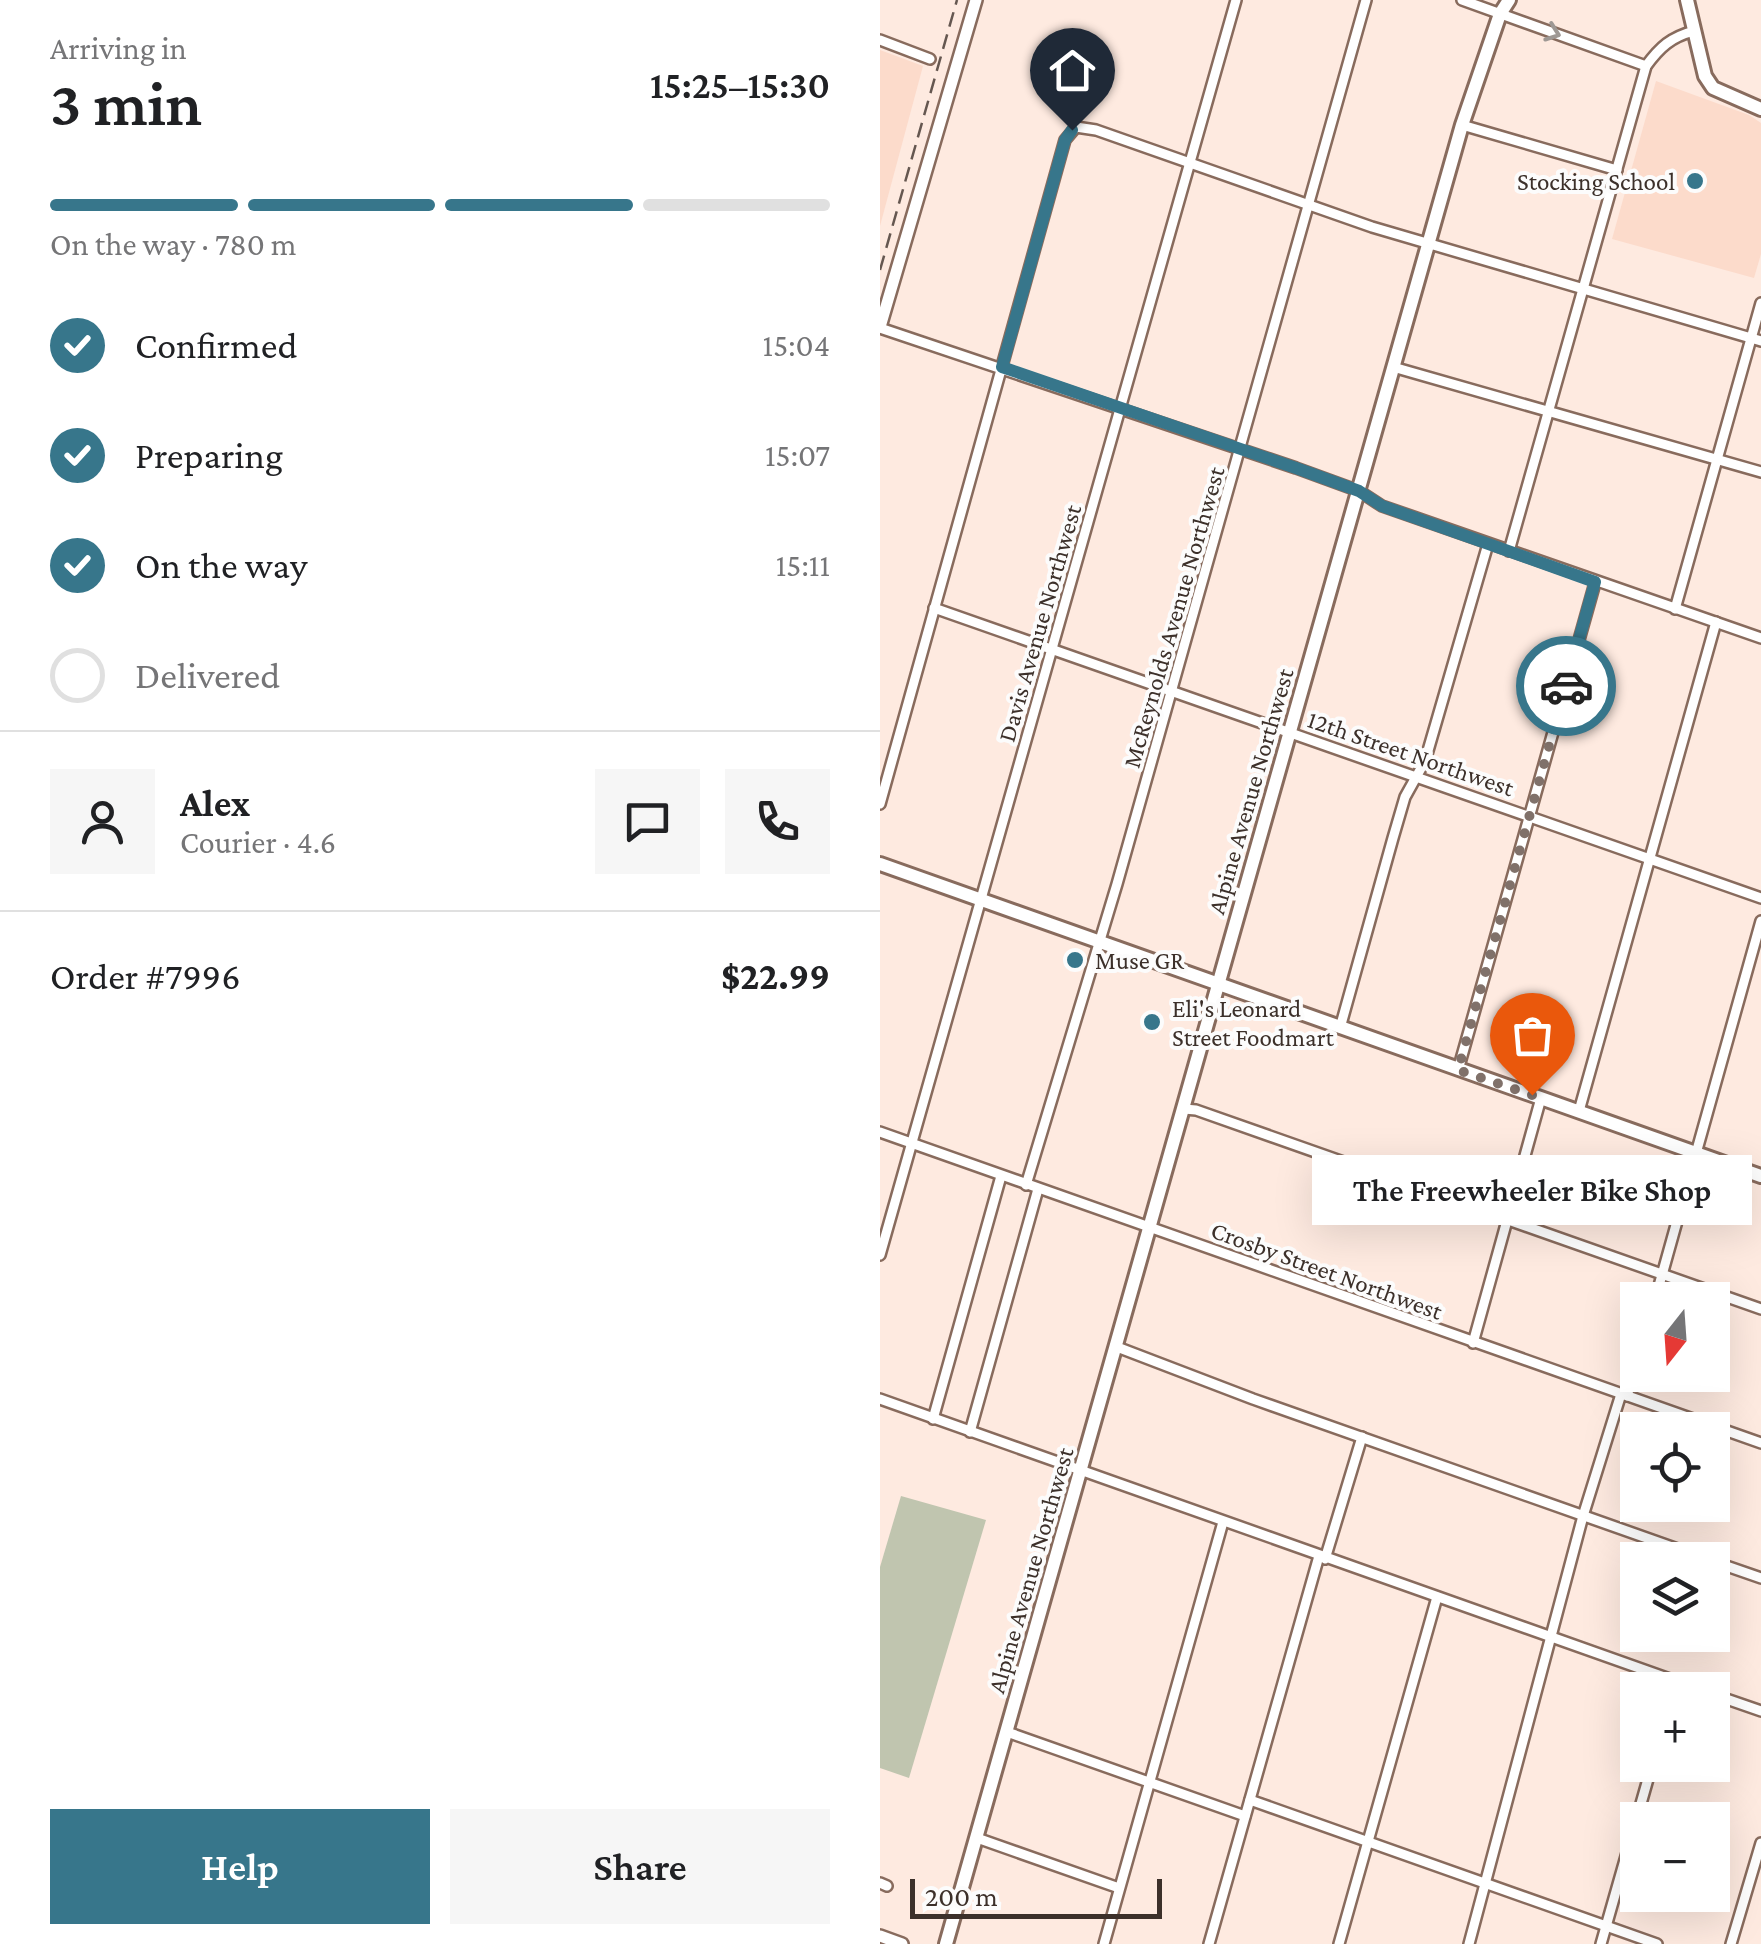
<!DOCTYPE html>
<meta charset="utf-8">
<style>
body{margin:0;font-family:"Crimson Pro",serif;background:#f6f6f6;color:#202124;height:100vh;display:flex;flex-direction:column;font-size:38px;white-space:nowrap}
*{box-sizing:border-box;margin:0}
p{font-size:32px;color:#757577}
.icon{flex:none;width:55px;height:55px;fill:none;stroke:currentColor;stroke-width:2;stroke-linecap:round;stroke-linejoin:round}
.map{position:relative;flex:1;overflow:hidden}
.drawer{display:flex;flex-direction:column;background:#fff;width:880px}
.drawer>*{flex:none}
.needle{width:65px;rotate:197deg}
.controls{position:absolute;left:740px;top:1282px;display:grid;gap:20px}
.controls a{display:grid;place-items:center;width:110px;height:110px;border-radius:0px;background:#fff;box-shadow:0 10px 40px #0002;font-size:50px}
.scale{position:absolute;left:30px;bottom:25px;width:252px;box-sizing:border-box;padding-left:10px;border:5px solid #3c302a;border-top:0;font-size:28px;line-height:35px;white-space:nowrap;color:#3c302a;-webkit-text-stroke:8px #fcfcfc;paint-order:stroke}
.pin{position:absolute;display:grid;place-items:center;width:85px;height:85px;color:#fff;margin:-102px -42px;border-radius:50% 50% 50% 0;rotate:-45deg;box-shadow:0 0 10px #0007}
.pin .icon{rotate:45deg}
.courier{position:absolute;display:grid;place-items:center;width:100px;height:100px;margin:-50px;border:8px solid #37768b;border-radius:50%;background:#fff;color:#222;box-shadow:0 2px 12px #0007}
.bubble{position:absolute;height:70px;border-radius:0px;background:#fff;box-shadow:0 10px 40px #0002;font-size:32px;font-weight:600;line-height:70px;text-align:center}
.summary em{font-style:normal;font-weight:600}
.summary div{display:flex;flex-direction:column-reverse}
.summary{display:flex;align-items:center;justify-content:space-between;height:170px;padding:0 50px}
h1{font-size:65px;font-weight:600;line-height:75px}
.bar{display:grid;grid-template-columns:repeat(4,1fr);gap:15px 10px;align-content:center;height:120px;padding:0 50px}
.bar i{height:12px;border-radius:8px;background:#e0e0e0}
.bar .on{background:#37768b}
.bar p{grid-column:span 4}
.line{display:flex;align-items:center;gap:25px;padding:0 50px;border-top:2px solid #e0e0e0}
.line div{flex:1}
.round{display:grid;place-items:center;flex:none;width:105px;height:105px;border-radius:0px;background:#f6f6f6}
ol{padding:0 50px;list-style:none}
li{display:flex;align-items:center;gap:30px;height:110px}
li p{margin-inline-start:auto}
li .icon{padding:10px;border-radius:50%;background:#37768b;color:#fff;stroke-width:4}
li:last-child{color:#757577}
li i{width:55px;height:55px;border:5px solid #e0e0e0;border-radius:50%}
.action{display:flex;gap:20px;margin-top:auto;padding:20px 50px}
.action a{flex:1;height:115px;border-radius:0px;background:#37768b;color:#fff;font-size:40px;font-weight:600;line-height:115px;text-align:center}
.action a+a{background:#f6f6f6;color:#202124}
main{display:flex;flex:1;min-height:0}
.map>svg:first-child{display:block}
.built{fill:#fcdbcb}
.green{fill:#c0c5af}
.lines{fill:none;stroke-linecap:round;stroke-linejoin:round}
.minor-casing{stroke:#886b5d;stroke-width:14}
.tertiary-casing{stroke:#886b5d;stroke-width:16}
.secondary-casing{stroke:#886b5d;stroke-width:18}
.minor{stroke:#fff;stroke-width:9}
.tertiary{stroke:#fff;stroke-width:11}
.secondary{stroke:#fff;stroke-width:12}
.rail{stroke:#655750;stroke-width:2.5;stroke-dasharray:15 8;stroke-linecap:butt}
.oneway{stroke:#9e9894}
.done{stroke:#80716a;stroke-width:10;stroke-dasharray:0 18}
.route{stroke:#37768b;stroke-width:12}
.poi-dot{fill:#37768b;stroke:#fcfcfc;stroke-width:4}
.labels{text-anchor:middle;stroke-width:8;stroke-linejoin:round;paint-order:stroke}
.poi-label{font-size:25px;fill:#3c302a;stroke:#fcfcfc;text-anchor:start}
.street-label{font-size:25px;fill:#3c302a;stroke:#fcfcfc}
</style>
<main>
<section class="drawer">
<div class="summary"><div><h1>3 min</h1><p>Arriving in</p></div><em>15:25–15:30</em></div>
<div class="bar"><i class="on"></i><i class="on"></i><i class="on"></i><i></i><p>On the way · 780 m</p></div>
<ol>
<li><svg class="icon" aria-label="check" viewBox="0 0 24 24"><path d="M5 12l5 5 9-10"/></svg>Confirmed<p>15:04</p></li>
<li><svg class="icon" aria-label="check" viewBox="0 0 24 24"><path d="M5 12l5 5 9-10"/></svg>Preparing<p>15:07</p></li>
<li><svg class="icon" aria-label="check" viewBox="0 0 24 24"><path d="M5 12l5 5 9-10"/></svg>On the way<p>15:11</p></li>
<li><i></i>Delivered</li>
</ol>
<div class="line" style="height:180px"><a class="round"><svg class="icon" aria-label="person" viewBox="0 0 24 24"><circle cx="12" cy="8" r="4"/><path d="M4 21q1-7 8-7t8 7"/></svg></a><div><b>Alex</b><p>Courier · 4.6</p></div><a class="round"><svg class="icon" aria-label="chat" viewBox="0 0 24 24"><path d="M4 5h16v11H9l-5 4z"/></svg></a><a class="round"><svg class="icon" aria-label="phone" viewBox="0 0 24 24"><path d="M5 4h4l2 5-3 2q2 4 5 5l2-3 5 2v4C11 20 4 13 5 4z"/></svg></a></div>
<div class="line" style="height:130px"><div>Order #7996</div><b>$22.99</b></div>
<div class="action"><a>Help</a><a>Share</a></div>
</section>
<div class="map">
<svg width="881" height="1944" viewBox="0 0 881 1944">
<rect width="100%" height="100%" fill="#feeae0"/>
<!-- built -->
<g class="built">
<path d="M0,50l43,16 -43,160z"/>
<path d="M776,81l93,34 12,8v131l-7,24 -142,-39z"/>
</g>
<!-- green -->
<path class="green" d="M21,1496l85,24 -77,258 -29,-10v-201z"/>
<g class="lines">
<!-- minor casing -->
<g class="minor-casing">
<g id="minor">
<path d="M582,0l184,66"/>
<path d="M0,40l50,19"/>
<path d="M582,125l155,45"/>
<path d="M0,328l416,140 63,23 23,15 379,132"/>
<path d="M513,367l368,105"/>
<path d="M629,551l137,-485c14,-19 25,-29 48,-35"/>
<path d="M54,608l827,290"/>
<path d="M795,609l86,-306"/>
<path d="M0,804l185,-664 11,-13 20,3 276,97 389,114"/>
<path d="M460,1028l53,-190 12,-41 20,-36 63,-217"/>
<path d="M578,1070l137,-487"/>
<path d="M304,1109l12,1 565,199"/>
<path d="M699,1111l137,-489"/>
<path d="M0,1132l881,311"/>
<path d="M146,1185l91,-301 249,-884"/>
<path d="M0,1255l356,-1255"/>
<path d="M775,1300l106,-379"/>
<path d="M593,1343l68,-245"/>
<path d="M237,1347l136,52 456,161"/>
<path d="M747,1396l11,-36"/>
<path d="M0,1399l821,291"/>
<path d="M53,1419l68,-243"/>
<path d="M90,1432l68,-243"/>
<path d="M445,1559l37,-122"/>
<path d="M832,1561l49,17"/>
<path d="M832,1694l49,17"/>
<path d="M127,1732l238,84"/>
<path d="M370,1800l407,144"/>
<path d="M97,1838l142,50"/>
<path d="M0,1883l7,3"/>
<path d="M224,1944l119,-422"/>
<path d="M329,1944l110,-388"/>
<path d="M459,1944l98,-347"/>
<path d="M589,1944l114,-428 38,-122"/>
<path d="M721,1944l51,-179"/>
<path d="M851,1944l30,-101"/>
</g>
</g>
<!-- tertiary casing -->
<g class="tertiary-casing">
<g id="tertiary">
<path d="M0,327l96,-327"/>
<path d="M0,1936l22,8"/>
</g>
</g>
<!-- secondary casing -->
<g class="secondary-casing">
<g id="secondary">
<path d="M807,0l18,76 8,12 48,21"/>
<path d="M0,864l881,312"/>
<path d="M66,1944l516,-1819 38,-111 9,-14"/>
</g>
</g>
<!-- minor -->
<use href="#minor" class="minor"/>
<!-- tertiary -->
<use href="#tertiary" class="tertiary"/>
<!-- secondary -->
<use href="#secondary" class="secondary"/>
<!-- rail -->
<path class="rail" d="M0,270l77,-270"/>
</g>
<!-- one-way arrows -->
<defs><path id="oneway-chevron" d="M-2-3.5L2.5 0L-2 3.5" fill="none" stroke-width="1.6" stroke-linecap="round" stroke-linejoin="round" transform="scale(2.5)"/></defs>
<use class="oneway" href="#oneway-chevron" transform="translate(673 33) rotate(20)"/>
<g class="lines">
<!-- done -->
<path class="done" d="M652,1095l-74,-25 108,-384"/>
<!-- route -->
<path class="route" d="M192,130l-7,10 -63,227 294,101 63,23 23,15 213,76 -29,104"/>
</g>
<!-- markers -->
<g class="poi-dot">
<circle cx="815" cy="181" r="10"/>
<circle cx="195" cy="960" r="10"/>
<circle cx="272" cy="1022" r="10"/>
</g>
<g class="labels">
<!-- poi labels -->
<g class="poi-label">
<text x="795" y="190" text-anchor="end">Stocking School</text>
<text x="215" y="969">Muse GR</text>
<text x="292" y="1017">Eli's Leonard<tspan x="292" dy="29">Street Foodmart</tspan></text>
</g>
<!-- street labels -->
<g class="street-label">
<text transform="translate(293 617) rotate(-74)" y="9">McReynolds Avenue Northwest</text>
<text transform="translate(159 623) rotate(-74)" y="9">Davis Avenue Northwest</text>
<text transform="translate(531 753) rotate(19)" y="9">12th Street Northwest</text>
<text transform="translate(370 791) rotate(-74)" y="9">Alpine Avenue Northwest</text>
<text transform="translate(447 1270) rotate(20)" y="9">Crosby Street Northwest</text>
<text transform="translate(150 1570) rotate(-74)" y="9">Alpine Avenue Northwest</text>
</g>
</g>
</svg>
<div class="controls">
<a><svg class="needle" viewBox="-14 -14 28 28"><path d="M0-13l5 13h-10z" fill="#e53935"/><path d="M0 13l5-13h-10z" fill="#757577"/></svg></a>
<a><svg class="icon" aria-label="locate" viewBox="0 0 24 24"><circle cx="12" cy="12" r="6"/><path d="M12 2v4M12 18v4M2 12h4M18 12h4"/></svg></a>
<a><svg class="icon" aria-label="layers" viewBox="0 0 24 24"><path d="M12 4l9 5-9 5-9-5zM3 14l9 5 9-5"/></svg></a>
<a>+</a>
<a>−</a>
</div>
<div class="scale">200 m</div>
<div class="pin" style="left:652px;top:1095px;background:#ea580c"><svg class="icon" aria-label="bag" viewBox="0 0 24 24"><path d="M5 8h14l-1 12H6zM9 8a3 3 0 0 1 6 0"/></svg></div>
<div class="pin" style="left:192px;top:130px;background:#1f2937"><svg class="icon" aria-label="home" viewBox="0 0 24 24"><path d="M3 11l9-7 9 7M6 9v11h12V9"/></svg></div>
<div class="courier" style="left:686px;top:686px"><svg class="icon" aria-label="car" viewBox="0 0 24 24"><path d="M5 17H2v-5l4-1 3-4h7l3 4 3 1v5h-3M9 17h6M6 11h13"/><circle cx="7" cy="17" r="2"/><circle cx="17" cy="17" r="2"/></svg></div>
<div class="bubble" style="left:432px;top:1155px;width:440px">The Freewheeler Bike Shop</div>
</div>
</main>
